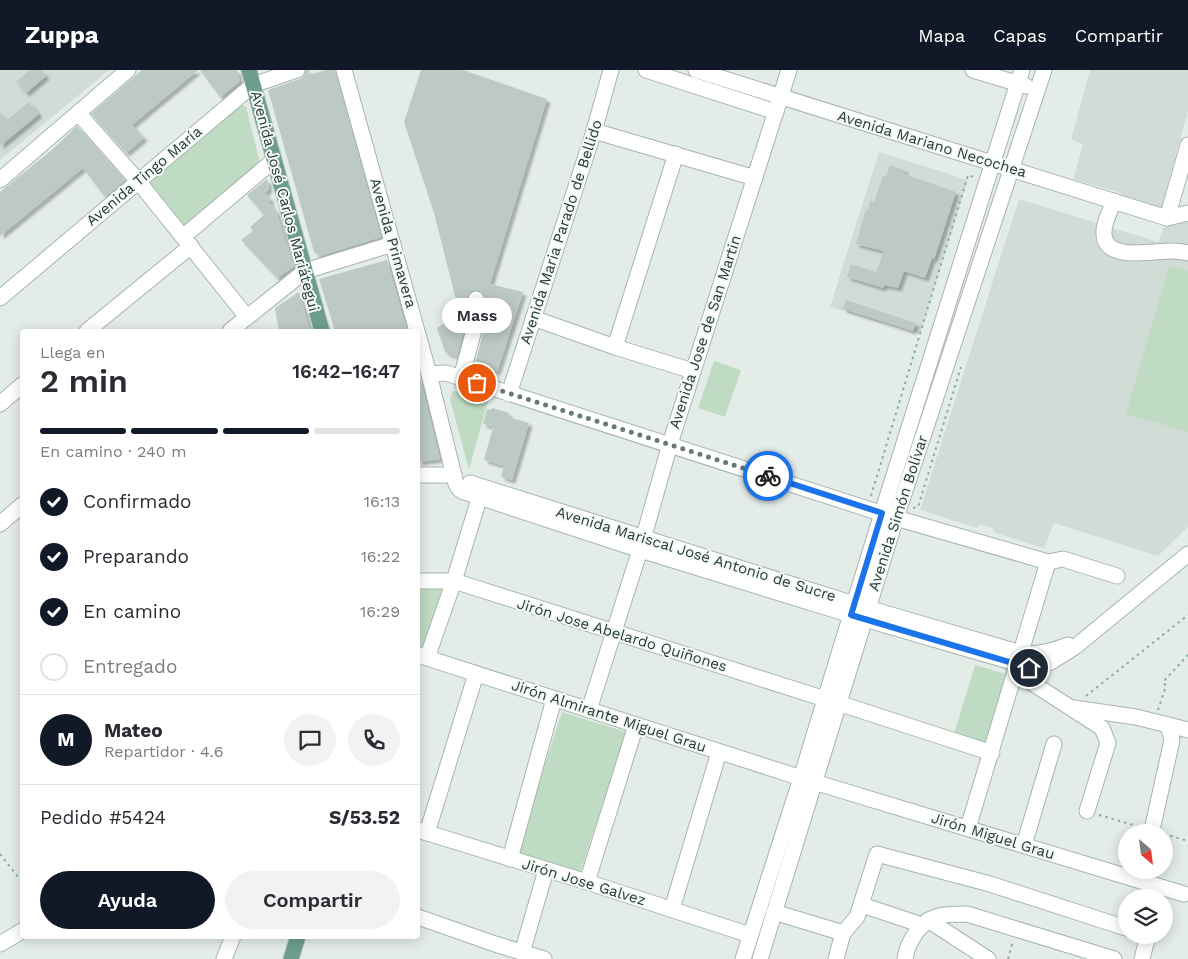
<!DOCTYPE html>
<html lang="es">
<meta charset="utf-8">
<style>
body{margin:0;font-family:"Work Sans",sans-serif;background:#f2f2f3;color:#2b2b33;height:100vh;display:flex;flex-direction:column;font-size:19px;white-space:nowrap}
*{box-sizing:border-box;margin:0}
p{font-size:16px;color:#7c7c81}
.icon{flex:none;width:28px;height:28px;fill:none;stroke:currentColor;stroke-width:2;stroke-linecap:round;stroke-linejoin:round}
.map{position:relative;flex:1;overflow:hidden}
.panel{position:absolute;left:20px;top:259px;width:400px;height:610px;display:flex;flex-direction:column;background:#fff;border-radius:5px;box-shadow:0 2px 12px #0003}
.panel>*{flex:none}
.needle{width:32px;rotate:152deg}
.tools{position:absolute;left:1118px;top:754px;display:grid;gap:10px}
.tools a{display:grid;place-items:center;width:55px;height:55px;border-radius:50%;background:#fff;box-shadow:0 2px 12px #0003;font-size:25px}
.pin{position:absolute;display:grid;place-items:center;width:42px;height:42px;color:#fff;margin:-21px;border:2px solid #fff;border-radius:50%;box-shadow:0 1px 5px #0007}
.courier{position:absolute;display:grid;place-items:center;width:50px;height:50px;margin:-25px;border:4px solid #1a73e8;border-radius:50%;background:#fff;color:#222;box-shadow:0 1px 6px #0007}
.bubble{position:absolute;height:35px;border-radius:18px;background:#fff;box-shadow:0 2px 12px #0003;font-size:16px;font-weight:600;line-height:35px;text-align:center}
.headline em{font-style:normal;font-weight:600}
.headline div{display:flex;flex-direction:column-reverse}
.headline{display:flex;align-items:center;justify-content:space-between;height:85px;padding:0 20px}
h1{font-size:32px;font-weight:600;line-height:38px}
.bar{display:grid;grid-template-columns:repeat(4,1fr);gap:8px 5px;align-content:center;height:60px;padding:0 20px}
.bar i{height:6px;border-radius:4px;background:#e1e1e2}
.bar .on{background:#111827}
.bar p{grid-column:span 4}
.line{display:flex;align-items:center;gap:12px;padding:0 20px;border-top:1px solid #e1e1e2}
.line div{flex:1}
.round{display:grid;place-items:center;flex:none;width:52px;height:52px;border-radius:26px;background:#f2f2f3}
ol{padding:0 20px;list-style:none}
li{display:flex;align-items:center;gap:15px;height:55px}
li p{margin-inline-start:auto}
li .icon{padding:5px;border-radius:50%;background:#111827;color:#fff;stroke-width:4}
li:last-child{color:#7c7c81}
li i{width:28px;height:28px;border:2px solid #e1e1e2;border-radius:50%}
.button{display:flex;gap:10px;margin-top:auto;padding:10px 20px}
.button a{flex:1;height:58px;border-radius:30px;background:#111827;color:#fff;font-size:20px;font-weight:600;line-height:58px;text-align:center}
.button a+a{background:#f2f2f3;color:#2b2b33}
header{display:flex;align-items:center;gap:30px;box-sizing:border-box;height:70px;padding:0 25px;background:#111827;color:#fff}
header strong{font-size:24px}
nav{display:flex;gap:28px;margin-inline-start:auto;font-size:18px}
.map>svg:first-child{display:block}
.built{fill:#d2dcd7}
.green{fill:#bfdbc4}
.building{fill:#bccac3;filter:url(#shadow)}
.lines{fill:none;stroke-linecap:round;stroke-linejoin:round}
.minor-casing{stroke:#a7b4ae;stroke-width:17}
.major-casing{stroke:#c2c8c6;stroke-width:17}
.path{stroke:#87ad9e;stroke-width:2;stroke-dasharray:2.5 4;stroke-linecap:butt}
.minor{stroke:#fff;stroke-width:15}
.major{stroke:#6d9d8d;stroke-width:15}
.done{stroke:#687a73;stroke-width:5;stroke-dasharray:0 9}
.route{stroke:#1a73e8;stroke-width:6}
.labels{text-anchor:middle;stroke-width:4;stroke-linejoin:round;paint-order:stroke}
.street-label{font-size:15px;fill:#253c34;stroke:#f4f9f6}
</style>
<header>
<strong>Zuppa</strong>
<nav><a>Mapa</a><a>Capas</a><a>Compartir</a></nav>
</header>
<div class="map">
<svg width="1188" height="889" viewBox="0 0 1188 889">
<defs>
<filter id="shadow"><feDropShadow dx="3.5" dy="3.5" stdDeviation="1" flood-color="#0004"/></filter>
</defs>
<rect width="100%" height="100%" fill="#e4ece8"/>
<!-- built -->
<g class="built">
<path d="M0,0h109l-109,90z"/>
<path d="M1090,0h98v41l-27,97 -39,-12 -1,-3 -48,-14 10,-34 -12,-6z"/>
<path d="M879,82l89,28 -48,154 -90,-27z"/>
<path d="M1019,129l139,43 6,-15 24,-7v307l-30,29 -104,-33 -10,25 -49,-15 -2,-5 -13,-3 -3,3 -57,-18z"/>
</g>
<!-- green -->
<g class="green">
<path d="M240,34l6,3 15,60 -74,63 -40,-48z"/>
<path d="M1169,196l19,5v161l-62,-18z"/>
<path d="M714,291l27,9 -16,47 -27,-9z"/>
<path d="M454,321l34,10 -19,69 -19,-71 2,-7z"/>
<path d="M418,516l23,2v4l-17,56 -6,1z"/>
<path d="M975,595l34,10 -21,69 -34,-10z"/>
<path d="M562,642l64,20 -46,141 -64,-20z"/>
</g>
<!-- building -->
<g class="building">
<path d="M30,0h11l5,6 -20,17 -10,-11z"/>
<path d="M142,0h56l-66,55 12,13 -18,15 -35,-39z"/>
<path d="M200,0h37l3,11 -20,16z"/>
<path d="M306,0h3v5l17,-5h9l46,167 -61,19 -6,-4 -46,-162 32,-11 4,-3z"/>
<path d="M421,0h42l84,29 -57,185 33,8 -26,80 -22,-8 12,-47 -2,-20 -5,-6 -5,-1 -4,1 -4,5 1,18 -11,43 -12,-5 -8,-24 8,-5 -2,-9 15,-6 -24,-95 -30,-91z"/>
<path d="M29,32l10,12 -39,32v-34l7,8z"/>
<path d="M77,56l48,54 -20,17 -22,-29 -83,68v-44l53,-43z"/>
<path d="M890,95l15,5 -1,4 52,18 -22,67 -2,-1 -7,20 -21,-7 -6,17 -14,-3 -1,3 -36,-11 4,-13 25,8 8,-21 -28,-7 10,-35 2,1 2,-9 4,1 9,-26 3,1z"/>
<path d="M267,109l2,10 -4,4 6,7 -2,2 9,12 -1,1 17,51 -17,12 -36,-38 12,-9 -3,-4 14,-12 -17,-20z"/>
<path d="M387,190l20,71h-72l-16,-52z"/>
<path d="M299,222l11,39h-31l-4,-23z"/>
<path d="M846,230l70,23 -3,8 -70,-22z"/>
<path d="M418,300l22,89 -22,3z"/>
<path d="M492,338l17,5 -1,4 21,6 -17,57 -11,-3 3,-11 -20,-6 9,-33 -10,-3 4,-15 4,1z"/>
</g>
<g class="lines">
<!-- minor casing -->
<g class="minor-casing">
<g id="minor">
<path d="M344,0l85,304 27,110 3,5 5,3 176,58 211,65 178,52h10l12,-5 24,-15 113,-93"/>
<path d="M646,0l130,42"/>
<path d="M696,0l471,148 21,-5"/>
<path d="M973,0l53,16"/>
<path d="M78,43l60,68 109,136"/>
<path d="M594,61l161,47"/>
<path d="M0,110l128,-110"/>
<path d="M1114,131c-4,10 -11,23 -10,33 1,29 52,16 69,17 5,0 10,1 15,2"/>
<path d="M1167,148l21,-73"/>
<path d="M184,166l90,-76"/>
<path d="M0,228l253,-213 44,-15"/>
<path d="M533,248l82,29 78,24"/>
<path d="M87,261l104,-85"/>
<path d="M230,261l75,-60 88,-27"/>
<path d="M615,277l61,-193"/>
<path d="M429,304l17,-1 450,145 152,44 15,-3 54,17"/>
<path d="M461,308l17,-63 -2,-16"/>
<path d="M509,324l85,-263 17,-61"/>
<path d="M0,334l22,-19"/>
<path d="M418,405h36"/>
<path d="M470,413l384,121 167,49c17,2 31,-2 47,-8"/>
<path d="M0,454l22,-19"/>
<path d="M418,511h36l371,118"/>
<path d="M418,585l396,127 370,112"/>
<path d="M427,588l27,-77 28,-92"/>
<path d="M1015,602l87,56 6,15 -21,68"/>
<path d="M838,633l154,50"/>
<path d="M1074,638l62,9 52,13"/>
<path d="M589,640l51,-160 30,-106 119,-374"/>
<path d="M968,758l80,-266"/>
<path d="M418,760l169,52 163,53"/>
<path d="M1152,760l20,-90 -4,-15"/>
<path d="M427,763l49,-159"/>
<path d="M1024,775l30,-101"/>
<path d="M510,789l44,-160"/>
<path d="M587,812l49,-157"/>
<path d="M862,835l60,20"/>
<path d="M672,839l47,-157"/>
<path d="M774,842l69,21"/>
<path d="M418,847l77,27 49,15"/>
<path d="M928,850l60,39"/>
<path d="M0,874l22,-13"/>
<path d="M522,883l24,-83"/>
<path d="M224,889l9,-23"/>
<path d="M743,889l58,-181 81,-265 140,-443"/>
<path d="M760,889l136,-441 148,-448"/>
<path d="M836,889l7,-26 14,-16 20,-63 113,30 136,44"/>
<path d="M905,889c2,-12 4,-15 10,-25 14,-20 28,-20 52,-20l147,45"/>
<path d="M1142,889l6,-24"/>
</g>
</g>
<!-- major casing -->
<g class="major-casing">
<g id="major">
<path d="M249,0l73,261"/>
<path d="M291,889l7,-23"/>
</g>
</g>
<!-- path -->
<g class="path">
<path d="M871,426l97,-321 6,2"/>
<path d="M913,438l5,-1 43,-140"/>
<path d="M1086,626l102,-81"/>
<path d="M1158,640l8,-24 -3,-4 25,-27"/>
<path d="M1099,745l41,12"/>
<path d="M1164,764l24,7"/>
<path d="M0,784l22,28"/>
<path d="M1008,889l5,-18"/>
</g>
<!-- minor -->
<use href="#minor" class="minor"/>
<!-- major -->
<use href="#major" class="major"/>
</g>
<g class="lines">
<!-- done -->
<path class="done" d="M477,313l291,93"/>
<!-- route -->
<path class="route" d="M768,406l114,37 -31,102 178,53"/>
</g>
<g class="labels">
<!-- street labels -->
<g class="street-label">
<text transform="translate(932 74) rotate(17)" y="5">Avenida Mariano Necochea</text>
<text transform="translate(144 106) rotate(-40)" y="5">Avenida Tingo María</text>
<text transform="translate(285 131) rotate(75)" y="5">Avenida José Carlos Mariátegui</text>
<text transform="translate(561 162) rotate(-72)" y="5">Avenida Maria Parado de Bellido</text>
<text transform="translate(393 173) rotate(74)" y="5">Avenida Primavera</text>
<text transform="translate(705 262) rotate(-72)" y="5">Avenida Jose de San Martin</text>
<text transform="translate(898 443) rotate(-72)" y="5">Avenida Simón Bolívar</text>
<text transform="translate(696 484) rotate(17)" y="5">Avenida Mariscal José Antonio de Sucre</text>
<text transform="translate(622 565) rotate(17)" y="5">Jirón Jose Abelardo Quiñones</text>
<text transform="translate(609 646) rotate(18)" y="5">Jirón Almirante Miguel Grau</text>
<text transform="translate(993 766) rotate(17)" y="5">Jirón Miguel Grau</text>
<text transform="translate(584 812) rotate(17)" y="5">Jirón Jose Galvez</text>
</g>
</g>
</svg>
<div class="tools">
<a><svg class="needle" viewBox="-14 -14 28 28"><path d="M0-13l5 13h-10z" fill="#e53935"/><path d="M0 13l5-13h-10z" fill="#7c7c81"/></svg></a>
<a><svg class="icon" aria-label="layers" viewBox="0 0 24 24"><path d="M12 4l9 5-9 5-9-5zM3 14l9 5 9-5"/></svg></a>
</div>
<div class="pin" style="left:477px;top:313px;background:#ea580c"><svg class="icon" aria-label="bag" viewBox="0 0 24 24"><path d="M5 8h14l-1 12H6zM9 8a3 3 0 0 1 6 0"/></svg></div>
<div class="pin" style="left:1029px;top:598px;background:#1f2937"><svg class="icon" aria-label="home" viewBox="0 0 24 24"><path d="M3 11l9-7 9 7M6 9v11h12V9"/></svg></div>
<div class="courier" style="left:768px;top:406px"><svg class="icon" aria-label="bike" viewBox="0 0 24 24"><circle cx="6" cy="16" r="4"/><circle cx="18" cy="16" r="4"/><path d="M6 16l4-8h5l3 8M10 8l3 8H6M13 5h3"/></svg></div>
<div class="bubble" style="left:442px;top:228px;width:70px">Mass</div>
<section class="panel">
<div class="headline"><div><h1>2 min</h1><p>Llega en</p></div><em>16:42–16:47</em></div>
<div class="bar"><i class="on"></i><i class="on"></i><i class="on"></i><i></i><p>En camino · 240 m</p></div>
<ol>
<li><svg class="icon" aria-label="check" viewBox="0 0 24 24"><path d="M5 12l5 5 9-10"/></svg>Confirmado<p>16:13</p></li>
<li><svg class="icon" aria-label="check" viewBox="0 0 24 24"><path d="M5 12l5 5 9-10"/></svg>Preparando<p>16:22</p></li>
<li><svg class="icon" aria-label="check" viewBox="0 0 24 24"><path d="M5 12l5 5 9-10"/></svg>En camino<p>16:29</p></li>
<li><i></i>Entregado</li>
</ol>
<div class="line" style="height:90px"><b class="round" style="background:#111827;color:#fff">M</b><div><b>Mateo</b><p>Repartidor · 4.6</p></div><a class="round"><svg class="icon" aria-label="chat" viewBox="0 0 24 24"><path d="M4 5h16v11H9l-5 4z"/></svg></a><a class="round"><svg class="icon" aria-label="phone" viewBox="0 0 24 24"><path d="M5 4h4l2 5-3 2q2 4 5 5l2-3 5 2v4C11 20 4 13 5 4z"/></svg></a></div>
<div class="line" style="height:65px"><div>Pedido #5424</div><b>S/53.52</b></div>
<div class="button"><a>Ayuda</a><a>Compartir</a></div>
</section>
</div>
